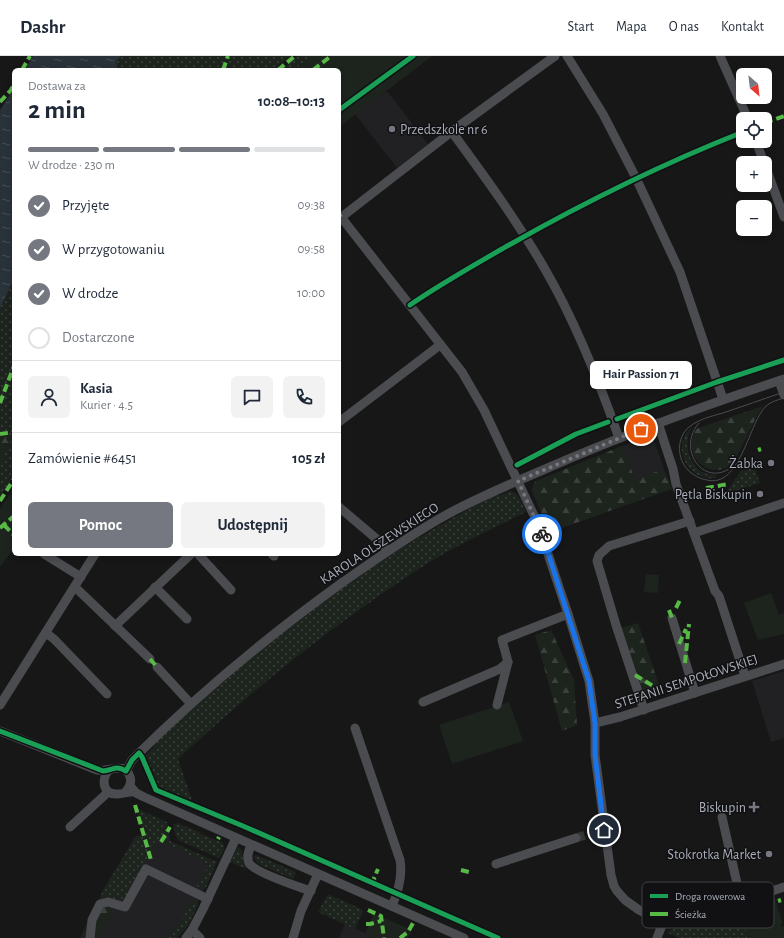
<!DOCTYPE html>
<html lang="pl">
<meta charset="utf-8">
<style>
body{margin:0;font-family:"Alegreya Sans",sans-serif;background:#f2f2f3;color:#1f2937;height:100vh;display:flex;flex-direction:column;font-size:15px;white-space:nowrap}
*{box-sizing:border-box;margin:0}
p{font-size:13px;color:#747a83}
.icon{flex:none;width:22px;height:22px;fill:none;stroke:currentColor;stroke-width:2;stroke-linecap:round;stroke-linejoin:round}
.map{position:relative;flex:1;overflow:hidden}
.details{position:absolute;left:12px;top:12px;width:329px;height:488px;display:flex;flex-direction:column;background:#fff;border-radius:6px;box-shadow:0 2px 6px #0003}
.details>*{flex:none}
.needle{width:26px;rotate:152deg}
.buttons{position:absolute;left:736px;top:12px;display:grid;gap:8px}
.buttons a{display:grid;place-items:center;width:36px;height:36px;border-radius:6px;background:#fff;box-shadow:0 2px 6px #0003;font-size:20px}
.pin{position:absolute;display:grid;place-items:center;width:34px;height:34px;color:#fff;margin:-17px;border:2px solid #fff;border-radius:50%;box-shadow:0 1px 4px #0007}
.courier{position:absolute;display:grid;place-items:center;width:40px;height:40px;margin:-20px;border:3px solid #1a73e8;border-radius:50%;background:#fff;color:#222;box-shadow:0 1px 5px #0007}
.bubble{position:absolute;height:28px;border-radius:6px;background:#fff;box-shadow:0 2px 6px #0003;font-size:13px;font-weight:700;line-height:28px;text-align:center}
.overview em{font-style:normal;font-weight:700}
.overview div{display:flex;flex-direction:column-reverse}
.overview{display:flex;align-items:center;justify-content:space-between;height:68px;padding:0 16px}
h1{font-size:26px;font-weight:700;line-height:30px}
.bar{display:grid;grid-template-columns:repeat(4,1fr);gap:6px 4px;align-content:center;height:48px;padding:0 16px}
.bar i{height:5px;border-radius:3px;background:#e0e1e3}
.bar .active{background:#757880}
.bar p{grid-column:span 4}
.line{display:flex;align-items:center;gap:10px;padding:0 16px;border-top:1px solid #e0e1e3}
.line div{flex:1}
.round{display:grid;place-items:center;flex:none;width:42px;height:42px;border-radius:6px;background:#f2f2f3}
ol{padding:0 16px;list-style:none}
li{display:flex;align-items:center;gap:12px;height:44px}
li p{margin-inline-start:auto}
li .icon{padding:4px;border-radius:50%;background:#757880;color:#fff;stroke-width:4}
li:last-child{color:#747a83}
li i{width:22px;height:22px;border:2px solid #e0e1e3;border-radius:50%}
.cta{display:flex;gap:8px;margin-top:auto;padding:8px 16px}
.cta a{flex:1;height:46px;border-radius:6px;background:#757880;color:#fff;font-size:16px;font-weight:700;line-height:46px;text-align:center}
.cta a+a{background:#f2f2f3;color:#1f2937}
header{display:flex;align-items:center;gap:24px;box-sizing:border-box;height:56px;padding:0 20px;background:#fff;border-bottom:1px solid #e0e1e3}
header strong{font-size:19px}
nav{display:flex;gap:22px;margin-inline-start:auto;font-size:14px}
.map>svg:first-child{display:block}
.built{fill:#212123}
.grass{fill:url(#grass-dots)}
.forest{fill:url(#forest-firs)}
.park{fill:#1d241e}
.water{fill:url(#water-ripples)}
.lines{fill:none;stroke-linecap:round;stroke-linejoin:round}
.minor-tunnel{stroke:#343537;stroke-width:9;stroke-dasharray:9 4.5;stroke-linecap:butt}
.minor{stroke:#4b4c50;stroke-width:9}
.tram{stroke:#4b4c4f;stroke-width:1}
.quiet{stroke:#58b947;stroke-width:4;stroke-dasharray:8 4;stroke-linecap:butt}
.cycleway-casing{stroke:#111113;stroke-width:8}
.cycleway{stroke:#1a9f57;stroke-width:5}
.done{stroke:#757880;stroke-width:4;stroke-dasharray:0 7.2}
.route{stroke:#1a73e8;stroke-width:5}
.poi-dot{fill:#757880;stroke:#111113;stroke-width:1.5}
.labels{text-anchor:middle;stroke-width:3;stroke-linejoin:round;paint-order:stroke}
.poi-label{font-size:14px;fill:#a8adb8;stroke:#111113;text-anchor:end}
.street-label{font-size:14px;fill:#a8adb8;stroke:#111113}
.key{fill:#111113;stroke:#3e4045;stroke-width:1}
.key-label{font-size:11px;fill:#a8adb8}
</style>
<header>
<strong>Dashr</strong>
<nav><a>Start</a><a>Mapa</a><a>O nas</a><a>Kontakt</a></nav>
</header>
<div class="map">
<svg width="784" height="882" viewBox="0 0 784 882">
<defs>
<pattern id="grass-dots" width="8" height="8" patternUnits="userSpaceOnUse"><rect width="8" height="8" fill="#1d241e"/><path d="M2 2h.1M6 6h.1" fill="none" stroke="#3b413d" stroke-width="1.8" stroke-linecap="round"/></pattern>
<pattern id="forest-firs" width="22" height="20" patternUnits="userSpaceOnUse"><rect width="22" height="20" fill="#1d241e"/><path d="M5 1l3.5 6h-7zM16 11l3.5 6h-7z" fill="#3b413d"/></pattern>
<pattern id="water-ripples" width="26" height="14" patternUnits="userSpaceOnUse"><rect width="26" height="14" fill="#2a3239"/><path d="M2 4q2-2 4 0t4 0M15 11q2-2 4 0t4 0" fill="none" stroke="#464d54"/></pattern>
</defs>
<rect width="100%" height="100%" fill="#171717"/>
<!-- built -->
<g class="built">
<path d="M387,35l41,53 -31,24 -42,-54z"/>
<path d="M652,379l12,34 -29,11 -13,-34z"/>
<path d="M784,615v67l-13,4 -19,-61z"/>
<path d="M148,779l67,30 -29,63 -10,10h-96l25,-51 31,-51z"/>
<path d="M345,868l27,12 -1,2h-32z"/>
</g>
<!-- grass -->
<g class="grass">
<path d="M121,0h170l-11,8 -6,6h-156l-2,-9z"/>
<path d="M298,0h14l-19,14h-12z"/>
<path d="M14,223v196l-14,22v-189z"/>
<path d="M693,370c-10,14 -6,38 11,47 3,1 8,2 12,2v3c-29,4 -47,-33 -23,-52z"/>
<path d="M754,411l6,16 -32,10 -1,-2 14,-20z"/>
<path d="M510,435c10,2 12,13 16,21 -23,11 -46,22 -68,34 -29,15 -56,34 -82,52 -71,49 -135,103 -198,161l15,44 -34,-16 -15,-30 11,-11 -1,-2c103,-98 216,-186 344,-250l1,2z"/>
<path d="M136,752l31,14 3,19 47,21 -11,25 -3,1 -6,-2 2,-5h2l8,-17 -51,-24 -8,16z"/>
<path d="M178,767l21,9 3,3h2l19,8 1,6 -5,9 -41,-18 -2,-4 -3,-12z"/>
<path d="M143,779l6,23 -14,23 -2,-1 -6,10 3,2c-10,12 -17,7 -29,2l35,-58z"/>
<path d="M239,791c6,6 1,14 8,22l-18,-7 6,-12z"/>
<path d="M256,799l40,17 -3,7 -35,-15 -4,-6v-2z"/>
<path d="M328,838l33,15 2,2 -8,18 -37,-17z"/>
<path d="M773,842l3,5 -29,11v6l-4,2 6,16h-70l-11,-5v-1l7,-4 30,-7z"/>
<path d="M193,843l4,2 1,4 -9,19 -12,14h-10l14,-15v-2z"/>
</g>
<!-- forest -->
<g class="forest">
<path d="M763,350l-5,8 -25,50c-26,19 -52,-11 -37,-35z"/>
<path d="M13,380l-13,28v-23l3,-2z"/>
<path d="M622,390l13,33 29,-10 8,20 -122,43 -18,-40c0,-5 1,-7 4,-11z"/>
<path d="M638,567l24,71 -17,6 -24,-72z"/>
<path d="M551,574l23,50 3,45 -15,6 -27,-96z"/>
<path d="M102,850l11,1 1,3 -15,25 -4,1 -2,-2v-5z"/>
</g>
<!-- park -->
<g class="park">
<path d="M312,0h120l-93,71v-57h-46z"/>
<path d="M14,432v60l-14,19v-58z"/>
<path d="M646,518l13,1 -1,18 -14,-1z"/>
<path d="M771,537l8,22 5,-2v21l-26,6 -14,-37z"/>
<path d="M509,646l14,39 -71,23 -13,-39z"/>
<path d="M776,847l7,20 -2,1 1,3 2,-1v12h-35l-6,-16 3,-2 -1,-3 2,-3z"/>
<path d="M374,858l38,16 -4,8h-37l1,-2 -7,-3z"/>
</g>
<!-- water -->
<g class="water">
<path d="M33,0h88l-5,5 2,9h-93z"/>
<path d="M14,33v190l-14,29v-198z"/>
</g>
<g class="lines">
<!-- minor-tunnel -->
<path class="minor-tunnel" d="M576,782l16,-5"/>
<!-- minor -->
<g class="minor">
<path d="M567,0l36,58 33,64 44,94 43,127"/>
<path d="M720,0l28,63"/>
<path d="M452,76c33,45 66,90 94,139 30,52 53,110 73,167"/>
<path d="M756,85l8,22"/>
<path d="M765,109l19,52"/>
<path d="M341,161l121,155 22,38 54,114 30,90 21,67 6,42v32l16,120 3,11 3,5 8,9 14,10 12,6 13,4 19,-2 21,-5 80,-26"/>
<path d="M339,163l120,-93 96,-70"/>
<path d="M779,325l5,14"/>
<path d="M339,366l101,-77"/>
<path d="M658,367l15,46 3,15 39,107 4,5 26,80"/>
<path d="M339,451l40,34 9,10"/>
<path d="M694,477l90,-30"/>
<path d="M44,498l37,23"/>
<path d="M198,498l33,36"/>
<path d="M272,498l2,2"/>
<path d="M75,531l75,72"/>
<path d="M155,531l32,32"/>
<path d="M672,562l23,75"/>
<path d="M115,570l76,-72"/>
<path d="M46,577l8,6 53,55"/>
<path d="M157,611l34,37"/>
<path d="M423,646l77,-33 8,-7 -6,-22 66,-26"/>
<path d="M0,649l95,-151"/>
<path d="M497,649l11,-43"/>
<path d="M644,654l-28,-85 -19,-64 2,-6 10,-9 81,-25"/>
<path d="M595,667l25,-6 164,-53"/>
<path d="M355,672l45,132c3,16 -2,32 -8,46"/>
<path d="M0,675l97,39c12,3 28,-10 33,7 2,6 -1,10 -4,15"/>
<path d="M108,715c-7,10 -5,24 10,23 5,0 8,-2 13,-2"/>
<path d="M126,715l6,-11c65,-65 136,-124 211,-178 33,-23 67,-47 103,-67 31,-17 64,-31 97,-45 79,-35 160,-64 241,-91"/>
<path d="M130,730l6,7 8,4 320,141"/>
<path d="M722,761l19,84"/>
<path d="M70,771l35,-32"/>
<path d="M592,777l13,-3"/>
<path d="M251,789c-2,5 -5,12 -2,18 5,9 50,24 62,28"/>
<path d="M496,808l80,-26"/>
<path d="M192,874l8,8"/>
<path d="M90,882l2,-18 8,-16 8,-2 17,5 21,-38 62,30"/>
<path d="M186,882l6,-8 11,-21 33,-71"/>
<path d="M293,882l8,-27 17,-37"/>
<path d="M657,882l7,-18"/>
</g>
<!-- tram -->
<g class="tram">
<path d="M784,336c-20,7 -41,14 -61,21 -11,3 -24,6 -34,14 -13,11 -12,32 -1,43 5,5 12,9 19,10 33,8 41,-54 58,-73 5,-5 12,-7 19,-9"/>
<path d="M699,367c-23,25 4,66 33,44"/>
</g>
<!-- quiet -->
<g class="quiet">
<path d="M22,14l8,-14"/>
<path d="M223,14l5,-14"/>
<path d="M278,14l17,-14"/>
<path d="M313,14l18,-14"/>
<path d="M0,46l11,-12 3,-6"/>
<path d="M765,67l19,-7"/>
<path d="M339,158l2,3"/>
<path d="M0,347l14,-37"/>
<path d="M0,378l14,-2"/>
<path d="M758,394l3,-1"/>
<path d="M706,432l23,-4"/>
<path d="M0,445l14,-22"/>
<path d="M4,469l10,10"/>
<path d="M0,472l14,-12"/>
<path d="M676,552l4,-8"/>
<path d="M669,554l3,8"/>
<path d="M679,588l7,-15"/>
<path d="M150,603l7,8"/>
<path d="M685,607l4,-39"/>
<path d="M635,619l23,14"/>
<path d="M135,749l16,55"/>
<path d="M218,783l1,-2"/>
<path d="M161,786l9,-15"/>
<path d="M461,814l8,2"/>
<path d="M375,829l-1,-7 4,-9"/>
<path d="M778,845l3,-1"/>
<path d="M368,854l13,6 3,22"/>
<path d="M366,868h4l11,-3"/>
<path d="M400,882l8,-6 5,-9"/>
</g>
<!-- cycleway casing -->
<g class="cycleway-casing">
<g id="cycleway">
<path d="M339,54l74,-54"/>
<path d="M410,249c32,-22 66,-41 99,-60 76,-43 153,-81 234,-113"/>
<path d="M617,363l100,-37 67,-22"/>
<path d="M517,409l59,-31 32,-12"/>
<path d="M0,675l103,40c10,-1 13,-6 23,0l6,-11 7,-7 3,4 14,33 87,36 255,112"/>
</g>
</g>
<!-- cycleway -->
<use href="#cycleway" class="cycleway"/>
</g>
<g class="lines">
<!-- done -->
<path class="done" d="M542,478l-24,-53 123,-52"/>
<!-- route -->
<path class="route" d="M542,478l47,147 6,42v32l9,75"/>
</g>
<!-- markers -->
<g class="poi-dot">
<circle cx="392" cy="73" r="4"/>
<circle cx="771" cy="407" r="4"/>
<circle cx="760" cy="438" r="4"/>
<path d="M752 745h4v4h4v4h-4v4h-4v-4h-4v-4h4z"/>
<circle cx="769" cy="798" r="4"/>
</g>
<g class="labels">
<!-- poi labels -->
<g class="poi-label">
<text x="400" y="78" text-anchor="start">Przedszkole nr 6</text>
<text x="763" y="412">Żabka</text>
<text x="752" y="443">Pętla Biskupin</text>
<text x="746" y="756">Biskupin</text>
<text x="761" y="803">Stokrotka Market</text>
</g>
<!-- street labels -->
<g class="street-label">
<text transform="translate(379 487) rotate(-33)" y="5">KAROLA OLSZEWSKIEGO</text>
<text transform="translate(686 625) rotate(-18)" y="5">STEFANII SEMPOŁOWSKIEJ</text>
</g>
</g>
<!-- legend -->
<rect x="642" y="826" width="132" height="46" rx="6" class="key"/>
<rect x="650" y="838" width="18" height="4" fill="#1a9f57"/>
<rect x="650" y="856" width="18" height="4" fill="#58b947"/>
<g class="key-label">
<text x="675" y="844">Droga rowerowa</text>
<text x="675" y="862">Ścieżka</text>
</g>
</svg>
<div class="buttons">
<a><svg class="needle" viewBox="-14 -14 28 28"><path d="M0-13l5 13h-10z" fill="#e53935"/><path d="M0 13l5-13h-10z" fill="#747a83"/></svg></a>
<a><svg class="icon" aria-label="locate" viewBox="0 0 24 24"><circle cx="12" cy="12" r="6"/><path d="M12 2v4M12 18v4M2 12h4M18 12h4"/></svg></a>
<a>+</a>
<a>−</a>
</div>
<div class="pin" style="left:641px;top:373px;background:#ea580c"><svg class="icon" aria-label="bag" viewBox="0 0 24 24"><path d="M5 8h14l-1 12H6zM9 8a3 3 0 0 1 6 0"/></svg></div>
<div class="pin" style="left:604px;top:774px;background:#1f2937"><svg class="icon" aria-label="home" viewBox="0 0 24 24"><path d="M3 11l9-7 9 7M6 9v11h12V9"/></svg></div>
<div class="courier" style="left:542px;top:478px"><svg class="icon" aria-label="bike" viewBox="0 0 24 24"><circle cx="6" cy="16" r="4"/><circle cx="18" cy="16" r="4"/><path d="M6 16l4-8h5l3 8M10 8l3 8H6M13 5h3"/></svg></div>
<div class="bubble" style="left:590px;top:305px;width:102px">Hair Passion 71</div>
<section class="details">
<div class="overview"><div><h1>2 min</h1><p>Dostawa za</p></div><em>10:08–10:13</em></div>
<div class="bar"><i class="active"></i><i class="active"></i><i class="active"></i><i></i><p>W drodze · 230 m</p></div>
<ol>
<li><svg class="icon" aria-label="check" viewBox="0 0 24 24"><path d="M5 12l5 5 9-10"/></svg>Przyjęte<p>09:38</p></li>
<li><svg class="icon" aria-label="check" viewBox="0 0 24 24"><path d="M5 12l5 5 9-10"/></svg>W przygotowaniu<p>09:58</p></li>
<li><svg class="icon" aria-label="check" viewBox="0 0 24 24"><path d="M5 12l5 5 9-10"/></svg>W drodze<p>10:00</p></li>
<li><i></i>Dostarczone</li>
</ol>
<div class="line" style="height:72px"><a class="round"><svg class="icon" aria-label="person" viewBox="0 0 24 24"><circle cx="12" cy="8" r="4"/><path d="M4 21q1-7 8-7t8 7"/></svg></a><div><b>Kasia</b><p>Kurier · 4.5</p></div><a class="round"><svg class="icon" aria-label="chat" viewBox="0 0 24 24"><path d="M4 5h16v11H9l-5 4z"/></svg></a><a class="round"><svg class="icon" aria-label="phone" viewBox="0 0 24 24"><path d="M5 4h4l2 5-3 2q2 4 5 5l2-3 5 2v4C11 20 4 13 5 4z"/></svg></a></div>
<div class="line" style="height:52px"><div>Zamówienie #6451</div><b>105 zł</b></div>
<div class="cta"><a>Pomoc</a><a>Udostępnij</a></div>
</section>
</div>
